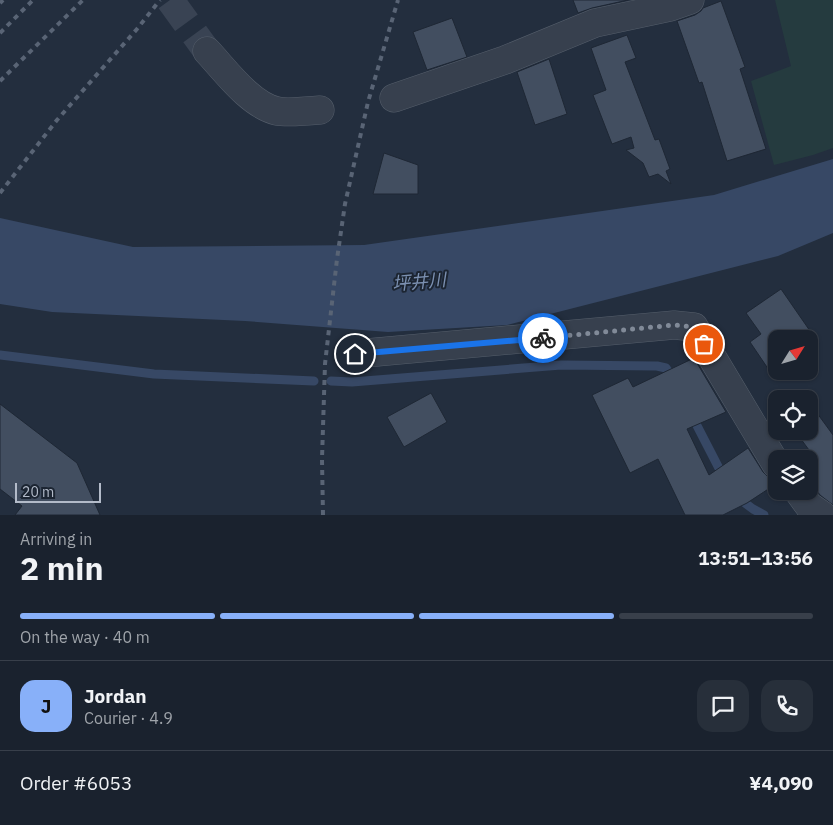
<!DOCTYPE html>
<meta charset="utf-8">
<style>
body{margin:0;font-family:"IBM Plex Sans","Noto Sans JP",sans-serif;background:#272f3a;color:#f1f3f6;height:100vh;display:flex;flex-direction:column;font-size:19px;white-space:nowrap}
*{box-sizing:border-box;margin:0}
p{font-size:16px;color:#9fa4aa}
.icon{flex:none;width:28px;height:28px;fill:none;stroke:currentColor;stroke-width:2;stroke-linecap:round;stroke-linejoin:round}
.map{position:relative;height:515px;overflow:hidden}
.panel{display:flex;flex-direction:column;background:#1a222e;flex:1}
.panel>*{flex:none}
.needle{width:32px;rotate:53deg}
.buttons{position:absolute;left:768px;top:330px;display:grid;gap:10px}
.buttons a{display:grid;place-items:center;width:50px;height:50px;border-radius:10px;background:#1a222e;box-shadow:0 1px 4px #0004,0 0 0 1px #383f4a;font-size:25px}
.scale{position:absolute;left:15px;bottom:12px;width:86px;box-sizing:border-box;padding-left:5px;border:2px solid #b3bbc9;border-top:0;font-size:14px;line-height:18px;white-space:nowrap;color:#b3bbc9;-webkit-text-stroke:4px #1c2532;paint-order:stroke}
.pin{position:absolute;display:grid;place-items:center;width:42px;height:42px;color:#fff;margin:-21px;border:2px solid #fff;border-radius:50%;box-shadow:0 1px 5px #0007}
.courier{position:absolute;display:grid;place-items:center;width:50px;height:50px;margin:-25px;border:4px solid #1a73e8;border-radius:50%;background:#fff;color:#222;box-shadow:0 1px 6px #0007}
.head em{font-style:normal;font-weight:700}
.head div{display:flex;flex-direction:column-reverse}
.head{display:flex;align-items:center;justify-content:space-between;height:85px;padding:0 20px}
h1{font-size:32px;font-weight:700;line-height:38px}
.bar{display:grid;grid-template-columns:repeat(4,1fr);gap:8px 5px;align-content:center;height:60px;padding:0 20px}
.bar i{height:6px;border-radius:4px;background:#383f4a}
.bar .active{background:#88b0f9}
.bar p{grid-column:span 4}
.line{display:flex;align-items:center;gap:12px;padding:0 20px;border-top:1px solid #383f4a}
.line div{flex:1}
.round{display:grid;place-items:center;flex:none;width:52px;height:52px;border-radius:15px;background:#272f3a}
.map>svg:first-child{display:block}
.green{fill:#253b3f}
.water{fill:#374865}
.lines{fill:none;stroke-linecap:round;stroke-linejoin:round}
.stream{stroke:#374865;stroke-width:9}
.building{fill:#424e60;stroke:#1e2734}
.minor-tunnel{stroke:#394353;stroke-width:28;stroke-dasharray:28 14;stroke-linecap:butt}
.minor-casing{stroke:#555e6b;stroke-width:29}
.minor{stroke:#37404e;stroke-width:28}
.rail{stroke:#596475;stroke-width:4;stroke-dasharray:5 5;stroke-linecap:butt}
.done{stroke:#818a98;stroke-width:5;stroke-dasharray:0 9}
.route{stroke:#1a73e8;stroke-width:6}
.labels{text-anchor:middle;stroke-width:4;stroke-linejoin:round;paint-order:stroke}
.water-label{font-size:18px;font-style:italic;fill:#7b90b1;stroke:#1c2532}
</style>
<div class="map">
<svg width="833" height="515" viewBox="0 0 833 515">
<rect width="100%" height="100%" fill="#232e3e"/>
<!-- green -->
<path class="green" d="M775,0h58v148l-20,7 -39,10 -23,-84 40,-15z"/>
<!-- water -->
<path class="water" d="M833,159v74l-55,23 -271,69 -119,7 -143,-11 -193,-9 -52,-8v-86l133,29 231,-2 350,-50z"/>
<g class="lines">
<!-- stream -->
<g class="stream">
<path d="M0,355l154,19 160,7"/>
<path d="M331,381l21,1 209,-17 96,1 9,2 8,12"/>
<path d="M691,414l33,64"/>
<path d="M737,497l16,12 11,6"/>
</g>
</g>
<!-- building -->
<g class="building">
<path d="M573,0h55l-36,8 -14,5z"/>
<path d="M721,1l24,66 -5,2 26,80 -39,12 -25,-79 -3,1 -22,-62 18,-6 6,-4 2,-3z"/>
<path d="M452,18l15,39 -40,13 -14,-38z"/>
<path d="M627,35l9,23 -11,4 30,78 4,-1 11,30 -4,2 5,13 -13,-10 -9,3 -6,-14 -17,-13 8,-2 -3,-11 -19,7 -19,-49 13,-5 -15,-42z"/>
<path d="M549,59l18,55 -32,11 -18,-53z"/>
<path d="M384,153l34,12v29h-45z"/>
<path d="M781,289l38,55 -10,7v-12h-33v32h3l-6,5 -23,-34 11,-8 -15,-21z"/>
<path d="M694,358l32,54 -39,17 22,46 39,-27 15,24 5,5 6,2 2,4v1l-29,19 -24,12h-38l-27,-56 -28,14 -38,-78 36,-17 5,9z"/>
<path d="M431,393l16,29 -43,25 -17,-30z"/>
<path d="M809,402l24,33v70l-13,-10 -11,-15v-30l-14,-19h14z"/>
<path d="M0,404l77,59 23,52h-85l7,-9 -22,-17z"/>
</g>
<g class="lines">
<!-- minor-tunnel -->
<path class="minor-tunnel" d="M170,0l37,51"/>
<!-- minor casing -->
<g class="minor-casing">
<g id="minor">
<path d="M207,51c18,19 43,54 70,60 10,2 32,0 43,-1"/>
<path d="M394,98l111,-38 90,-37 75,-16 20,-7"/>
<path d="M355,354l319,-29 20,2 82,137"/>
<path d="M798,491l11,15 13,9"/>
</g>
</g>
<!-- minor -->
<use href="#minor" class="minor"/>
<!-- rail -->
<g class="rail">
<path d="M0,3l3,-3"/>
<path d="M0,33l33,-33"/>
<path d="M0,81l83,-81"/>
<path d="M0,193l57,-73 80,-91 23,-29"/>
<path d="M323,515l-1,-56 3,-95 12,-105 8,-55 23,-102 30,-102"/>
</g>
</g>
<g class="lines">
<!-- done -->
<path class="done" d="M543,338l131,-13 20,2 10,17"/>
<!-- route -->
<path class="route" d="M355,354l188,-16"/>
</g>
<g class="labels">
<!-- water labels -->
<g class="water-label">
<text transform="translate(419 282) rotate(-5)" y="6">坪井川</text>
</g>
</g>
</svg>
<div class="buttons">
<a><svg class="needle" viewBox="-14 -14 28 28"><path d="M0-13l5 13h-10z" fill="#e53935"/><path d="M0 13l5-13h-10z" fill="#9fa4aa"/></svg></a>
<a><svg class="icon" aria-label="locate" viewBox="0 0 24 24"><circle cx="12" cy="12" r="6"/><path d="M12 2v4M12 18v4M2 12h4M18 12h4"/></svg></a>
<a><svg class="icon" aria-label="layers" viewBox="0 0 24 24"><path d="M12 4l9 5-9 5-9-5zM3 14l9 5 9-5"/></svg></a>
</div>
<div class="scale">20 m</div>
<div class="pin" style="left:704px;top:344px;background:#ea580c"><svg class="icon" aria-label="bag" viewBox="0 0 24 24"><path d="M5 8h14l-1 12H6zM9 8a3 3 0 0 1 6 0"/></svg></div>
<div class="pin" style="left:355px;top:354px;background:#1f2937"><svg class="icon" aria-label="home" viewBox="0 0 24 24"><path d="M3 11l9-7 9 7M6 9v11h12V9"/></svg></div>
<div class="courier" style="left:543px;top:338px"><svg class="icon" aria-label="bike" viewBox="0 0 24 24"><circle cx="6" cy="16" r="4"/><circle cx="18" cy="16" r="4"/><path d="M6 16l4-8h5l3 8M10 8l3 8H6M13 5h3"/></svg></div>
</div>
<section class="panel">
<div class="head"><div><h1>2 min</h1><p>Arriving in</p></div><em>13:51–13:56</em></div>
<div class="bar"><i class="active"></i><i class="active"></i><i class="active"></i><i></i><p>On the way · 40 m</p></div>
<div class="line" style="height:90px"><b class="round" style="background:#88b0f9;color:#111">J</b><div><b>Jordan</b><p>Courier · 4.9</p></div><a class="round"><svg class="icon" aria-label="chat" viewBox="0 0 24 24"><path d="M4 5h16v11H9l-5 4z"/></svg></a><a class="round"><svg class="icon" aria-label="phone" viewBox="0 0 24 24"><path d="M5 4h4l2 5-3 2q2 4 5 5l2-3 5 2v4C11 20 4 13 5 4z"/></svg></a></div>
<div class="line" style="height:65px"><div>Order #6053</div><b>¥4,090</b></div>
</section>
